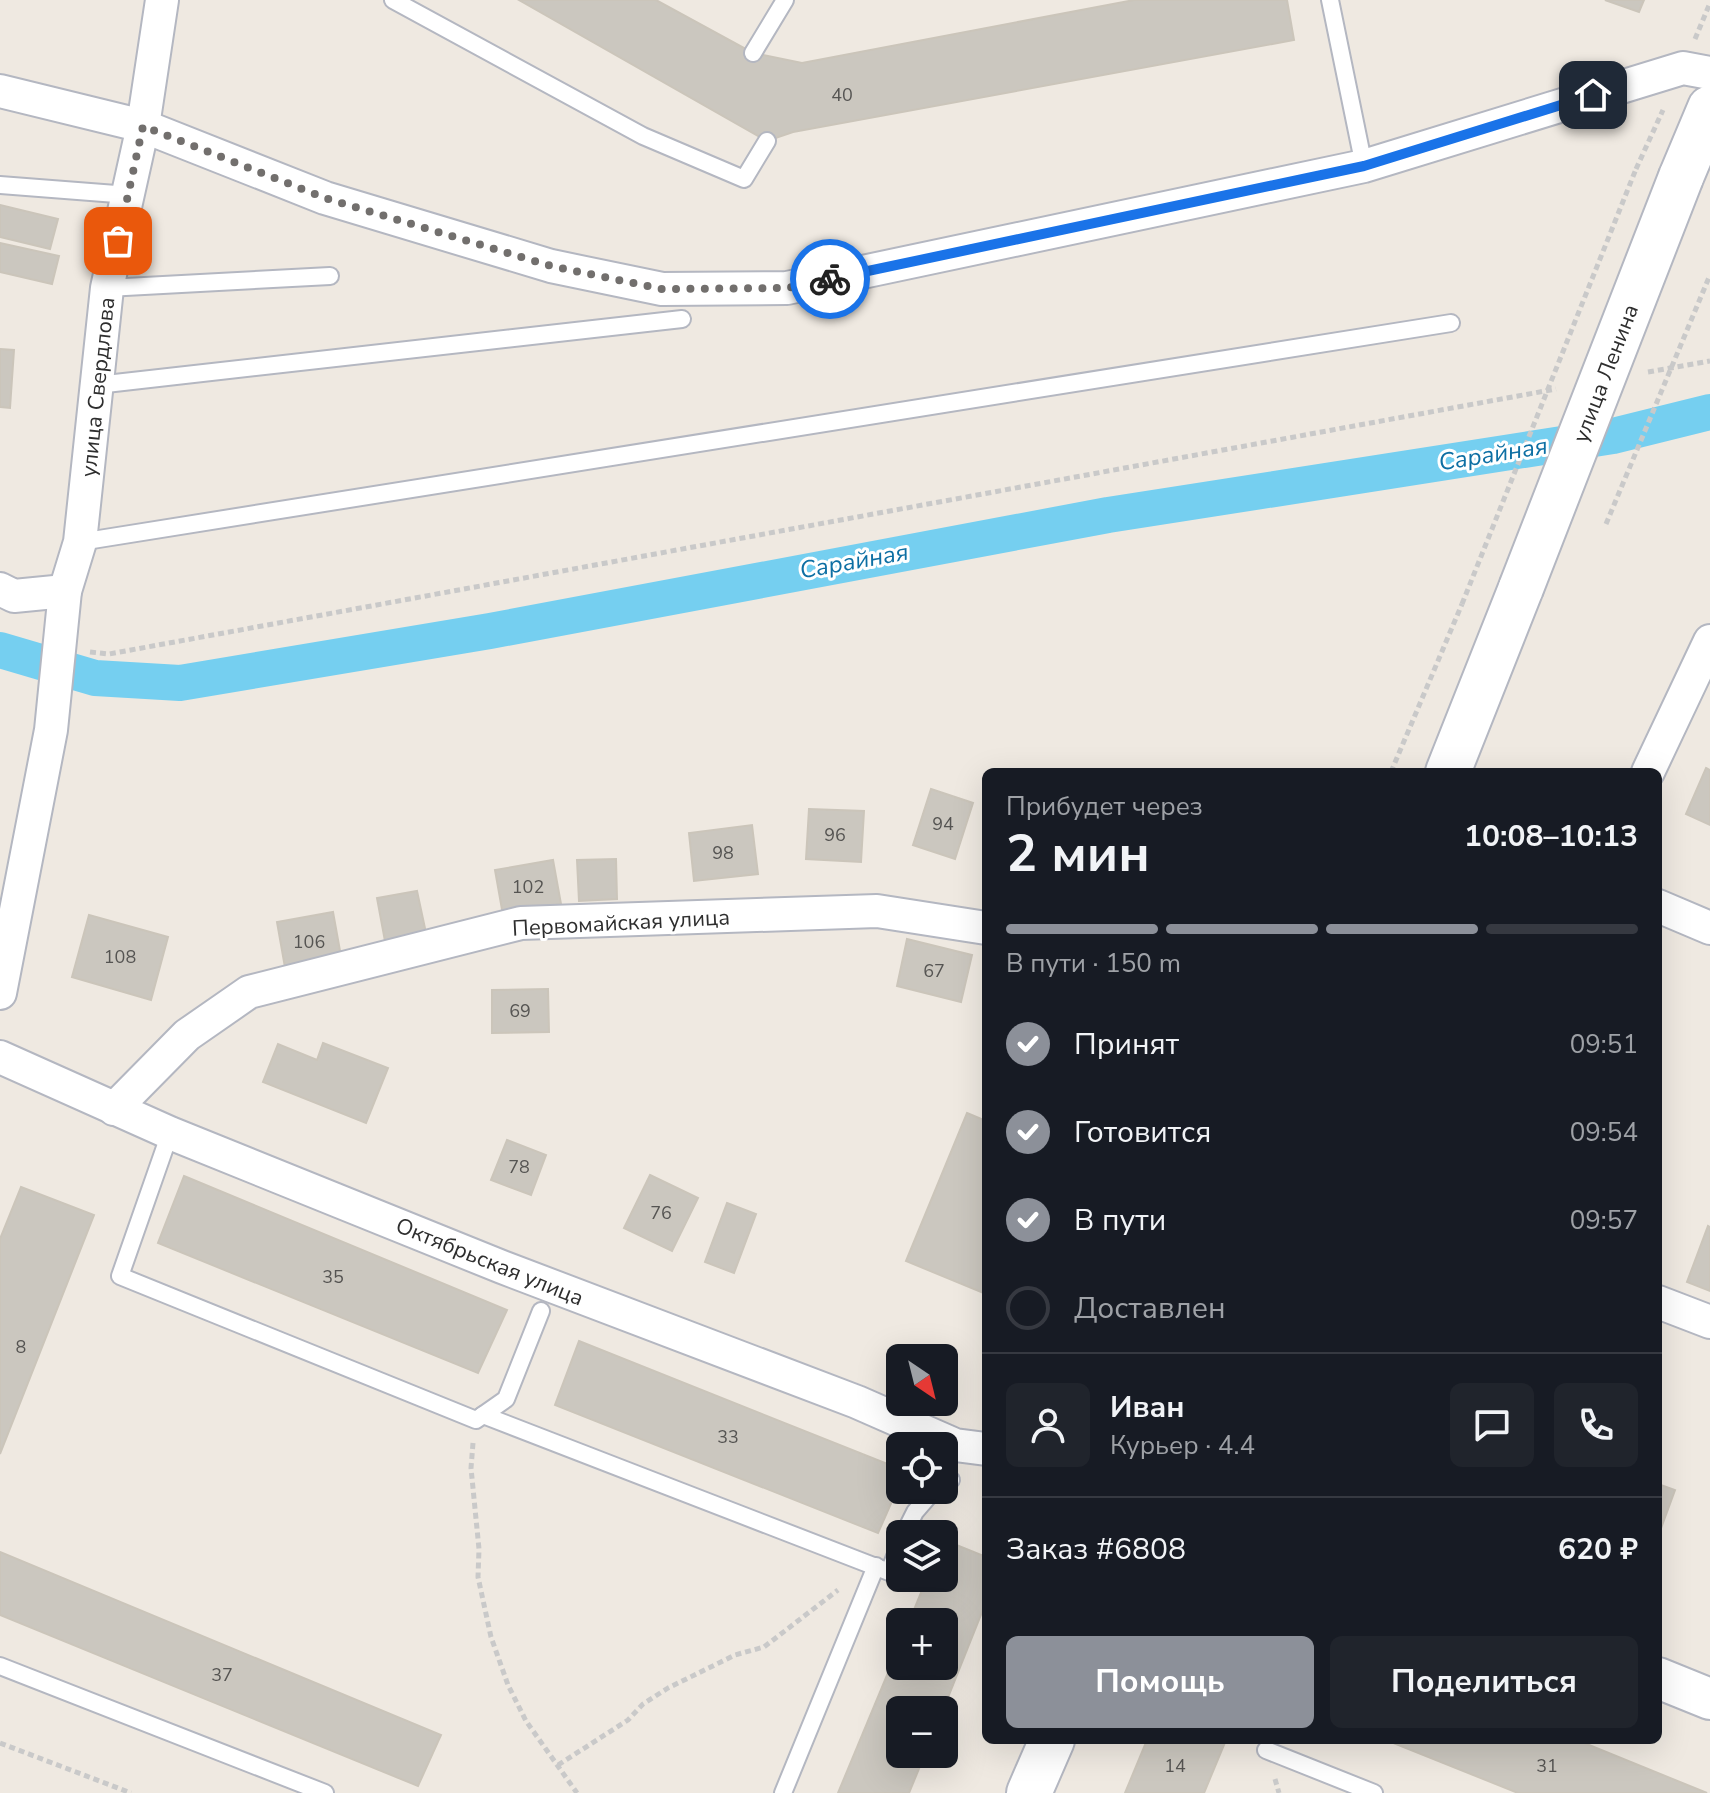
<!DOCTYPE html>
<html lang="ru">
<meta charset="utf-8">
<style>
body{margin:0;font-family:"Nunito Sans",sans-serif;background:#20242c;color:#f1f3f6;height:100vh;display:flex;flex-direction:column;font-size:30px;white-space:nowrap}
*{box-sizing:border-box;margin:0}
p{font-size:26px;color:#9ea1a6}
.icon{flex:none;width:44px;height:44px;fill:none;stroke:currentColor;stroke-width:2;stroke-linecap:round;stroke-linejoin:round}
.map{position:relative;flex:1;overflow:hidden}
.side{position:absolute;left:982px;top:768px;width:680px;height:976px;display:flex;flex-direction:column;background:#171b24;border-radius:12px;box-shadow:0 8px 32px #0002}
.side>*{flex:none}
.needle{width:52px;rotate:145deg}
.controls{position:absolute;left:886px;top:1344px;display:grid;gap:16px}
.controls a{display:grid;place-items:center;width:72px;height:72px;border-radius:12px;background:#171b24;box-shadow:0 8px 32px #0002;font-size:40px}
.pin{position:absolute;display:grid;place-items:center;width:68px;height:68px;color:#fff;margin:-34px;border-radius:16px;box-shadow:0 4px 12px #0006}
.courier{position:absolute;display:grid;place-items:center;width:80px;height:80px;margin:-40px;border:6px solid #1a73e8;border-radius:50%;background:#fff;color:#222;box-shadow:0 2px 10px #0007}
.overview em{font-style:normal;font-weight:700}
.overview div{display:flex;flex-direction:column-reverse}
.overview{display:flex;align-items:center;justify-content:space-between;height:136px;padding:0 24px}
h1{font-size:52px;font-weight:700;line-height:60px}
.bar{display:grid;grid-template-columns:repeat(4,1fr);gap:12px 8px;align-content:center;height:96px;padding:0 24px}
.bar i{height:10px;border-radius:6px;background:#363941}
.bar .on{background:#8c9099}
.bar p{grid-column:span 4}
.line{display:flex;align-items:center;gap:20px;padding:0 24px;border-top:2px solid #363941}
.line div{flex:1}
.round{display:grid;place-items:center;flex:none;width:84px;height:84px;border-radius:12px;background:#20242c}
ol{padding:0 24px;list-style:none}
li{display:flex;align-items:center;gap:24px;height:88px}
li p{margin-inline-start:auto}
li .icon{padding:8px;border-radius:50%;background:#8c9099;color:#fff;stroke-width:4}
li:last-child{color:#9ea1a6}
li i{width:44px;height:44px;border:4px solid #363941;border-radius:50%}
.cta{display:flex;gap:16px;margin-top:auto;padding:16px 24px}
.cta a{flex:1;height:92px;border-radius:12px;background:#8c9099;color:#fff;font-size:32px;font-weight:700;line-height:92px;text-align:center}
.cta a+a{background:#20242c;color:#f1f3f6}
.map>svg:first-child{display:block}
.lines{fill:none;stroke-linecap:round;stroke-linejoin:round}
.canal{stroke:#75cff0;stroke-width:36}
.building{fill:#cbc7bf;stroke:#cbc5ba;stroke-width:2}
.service-casing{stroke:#b4b7c1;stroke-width:20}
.minor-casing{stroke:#b4b7c1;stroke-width:36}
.tertiary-casing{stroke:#b4b7c1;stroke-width:44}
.secondary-casing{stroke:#b4b7c1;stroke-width:48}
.path{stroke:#c9c9c9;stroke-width:5;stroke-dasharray:6 4;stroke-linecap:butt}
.service{stroke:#fff;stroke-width:16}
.minor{stroke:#fff;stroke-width:32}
.tertiary{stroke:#fff;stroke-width:40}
.secondary{stroke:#fff;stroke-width:44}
.secondary-bridge-casing{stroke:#b4b7c1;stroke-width:48;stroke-linecap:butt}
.path-bridge{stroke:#c9c9c9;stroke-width:5;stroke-dasharray:6 4;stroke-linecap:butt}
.secondary-bridge{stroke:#fff;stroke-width:44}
.done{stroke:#726f6d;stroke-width:8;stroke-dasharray:0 14.4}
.route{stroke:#1a73e8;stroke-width:10}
.labels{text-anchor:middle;stroke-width:6;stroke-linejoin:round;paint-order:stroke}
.number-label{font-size:18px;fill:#555452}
.street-label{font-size:22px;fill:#2e2e2e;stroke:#fff}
.water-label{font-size:24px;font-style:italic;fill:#0d6fa3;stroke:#fff}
</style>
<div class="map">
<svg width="1710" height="1793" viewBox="0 0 1710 1793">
<rect width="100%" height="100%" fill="#efe9e1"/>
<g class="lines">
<!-- canal -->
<path class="canal" d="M0,650l95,28 85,5 310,-52 618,-116 505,-79 97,-24"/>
</g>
<!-- building -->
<g class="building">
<path d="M519,0h137l97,53 49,10 332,-63h153l7,40 -501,92 -26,9z"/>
<path d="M1605,0h39l-5,12z"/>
<path d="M0,205l58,14 -8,30 -50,-12z"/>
<path d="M0,243l59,13 -7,28 -52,-12z"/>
<path d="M0,349l14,1 -4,58 -10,-1z"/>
<path d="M1706,768l4,2v55l-24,-11z"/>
<path d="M931,789l42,14 -18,56 -42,-14z"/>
<path d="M809,809l55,2 -3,51 -55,-3z"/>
<path d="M752,825l6,49 -64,7 -5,-48z"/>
<path d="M616,859l1,40 -38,2 -2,-41z"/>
<path d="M553,860l8,44 -58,11 -8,-45z"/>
<path d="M417,891l9,42 -41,8 -8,-43z"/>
<path d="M333,912l9,50 -56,11 -9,-51z"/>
<path d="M89,915l79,22 -17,63 -79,-23z"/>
<path d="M907,939l65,16 -11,47 -64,-16z"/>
<path d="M548,989l1,43 -57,1v-43z"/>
<path d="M323,1043l65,25 -22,55 -103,-41 15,-38 39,16z"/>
<path d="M967,1113l19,8v173l-80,-33z"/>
<path d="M507,1140l39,15 -15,40 -40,-15z"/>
<path d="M650,1175l48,23 -26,53 -48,-23z"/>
<path d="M184,1176l323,134 -29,63 -320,-130z"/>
<path d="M21,1187l73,28 -94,239v-215z"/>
<path d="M727,1203l29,11 -22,59 -29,-11z"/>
<path d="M1708,1226l2,1v64l-23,-9z"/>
<path d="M579,1341l321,128v14l-22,50 -323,-128z"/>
<path d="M1658,1484l17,6 -15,41 -2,-1z"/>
<path d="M944,1540l42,17v45l-43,108h-43v44h25l-16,39h-71l62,-149v22h44v-44h-35l18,-44h17z"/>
<path d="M0,1552l441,183 -23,51 -418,-171z"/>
<path d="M1147,1740h79l-22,53h-79z"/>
<path d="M1386,1740h191l130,53h-189z"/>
</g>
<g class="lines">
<!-- service casing -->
<g class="service-casing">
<g id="service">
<path d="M393,0l250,136 101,43 23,-38"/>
<path d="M1330,0l34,166"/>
<path d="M753,53l32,-53"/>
<path d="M0,185l129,10"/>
<path d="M107,288l223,-12"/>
<path d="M97,385l585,-66"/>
<path d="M80,542l1371,-219"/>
<path d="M170,1133l-50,143 356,144 30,-21 35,-88"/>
<path d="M483,1415l406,157 11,-28"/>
<path d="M944,1482l7,-2"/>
<path d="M904,1534l11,-22 19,-22"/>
<path d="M0,1666l325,127"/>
<path d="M1266,1750l108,43"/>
<path d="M783,1793l93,-227"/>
</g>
</g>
<!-- minor casing -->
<g class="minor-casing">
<g id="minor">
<path d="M0,91l143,35 182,72 226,68 111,23 125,-1 577,-122 319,-98 27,5"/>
<path d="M0,589l14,7 51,-5"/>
<path d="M1648,772l62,-131"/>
<path d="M1658,906l52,22"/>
<path d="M0,993l51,-263 14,-139 15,-49 27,-254 36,-162 19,-126"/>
<path d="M0,1057l170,76 332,134 355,135 98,43 31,4"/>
<path d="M114,1109l73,-74 62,-43 272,-69 356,-12 109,17"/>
<path d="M1658,1302l52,20"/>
</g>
</g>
<!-- tertiary casing -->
<g class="tertiary-casing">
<path id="tertiary" d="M1658,1678l52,21"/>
</g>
<!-- secondary casing -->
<g class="secondary-casing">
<g id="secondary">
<path d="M1681,177l29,-69"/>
<path d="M1448,772l73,-184"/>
<path d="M1029,1793l23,-53"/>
</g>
</g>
<!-- path -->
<g class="path">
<path d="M1695,39l15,-36"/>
<path d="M1636,169l27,-59"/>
<path d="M1648,372l62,-11"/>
<path d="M90,652l19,2 1447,-265"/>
<path d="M1391,772l71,-168"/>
<path d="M473,1443l-2,25 8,81 -1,28 13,60 17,48 18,36 51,72"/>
<path d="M0,1743l131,50"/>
<path d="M558,1765l70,-45 15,-16 25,-16 67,-33 29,-8 74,-57"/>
<path d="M1275,1779l4,14"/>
</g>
<!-- service -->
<use href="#service" class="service"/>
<!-- minor -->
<use href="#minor" class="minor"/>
<!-- tertiary -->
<use href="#tertiary" class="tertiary"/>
<!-- secondary -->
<use href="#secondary" class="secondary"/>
<!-- secondary-bridge casing -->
<g class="secondary-bridge-casing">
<path id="secondary-bridge" d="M1521,588l160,-411"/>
</g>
<!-- path-bridge -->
<g class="path-bridge">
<path d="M1606,524l104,-249"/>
<path d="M1462,604l174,-435"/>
</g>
<!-- secondary-bridge -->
<use href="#secondary-bridge" class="secondary-bridge"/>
</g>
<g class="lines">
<!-- done -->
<path class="done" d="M118,241l25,-115 182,72 226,68 111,23 125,-1 43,-9"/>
<!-- route -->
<path class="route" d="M830,279l534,-113 229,-71"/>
</g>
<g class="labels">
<!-- number labels -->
<g class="number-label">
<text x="842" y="101">40</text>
<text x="943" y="830">94</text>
<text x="835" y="841">96</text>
<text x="723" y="859">98</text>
<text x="528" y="893">102</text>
<text x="309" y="948">106</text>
<text x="120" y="963">108</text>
<text x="934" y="977">67</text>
<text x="520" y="1017">69</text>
<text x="519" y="1173">78</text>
<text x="661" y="1219">76</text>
<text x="333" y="1283">35</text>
<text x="21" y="1353">8</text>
<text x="728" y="1443">33</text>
<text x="222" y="1681">37</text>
<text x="1175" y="1772">14</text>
<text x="1547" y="1772">31</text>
</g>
<!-- street labels -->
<g class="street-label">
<text transform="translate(1605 373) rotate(-69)" y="8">улица Ленина</text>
<text transform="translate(97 387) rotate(-84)" y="8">улица Свердлова</text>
<text transform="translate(621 922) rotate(-3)" y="8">Первомайская улица</text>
<text transform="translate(490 1261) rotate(22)" y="8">Октябрьская улица</text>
</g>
<!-- water labels -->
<g class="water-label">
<text transform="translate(1493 454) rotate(-9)" y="8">Сарайная</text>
<text transform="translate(854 561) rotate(-10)" y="8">Сарайная</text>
</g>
</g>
</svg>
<div class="controls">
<a><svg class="needle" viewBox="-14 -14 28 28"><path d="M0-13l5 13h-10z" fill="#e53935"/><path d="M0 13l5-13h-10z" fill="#9ea1a6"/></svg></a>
<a><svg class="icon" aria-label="locate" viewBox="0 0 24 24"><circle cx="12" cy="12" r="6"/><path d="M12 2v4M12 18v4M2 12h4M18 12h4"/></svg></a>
<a><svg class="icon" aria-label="layers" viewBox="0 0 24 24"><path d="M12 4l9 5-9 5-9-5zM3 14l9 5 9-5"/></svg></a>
<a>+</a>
<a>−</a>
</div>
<div class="pin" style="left:118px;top:241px;background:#ea580c"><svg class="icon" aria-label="bag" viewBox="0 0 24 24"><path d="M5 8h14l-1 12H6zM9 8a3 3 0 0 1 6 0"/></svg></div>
<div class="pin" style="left:1593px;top:95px;background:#1f2937"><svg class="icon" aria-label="home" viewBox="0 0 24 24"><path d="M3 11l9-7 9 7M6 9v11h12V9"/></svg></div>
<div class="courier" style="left:830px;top:279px"><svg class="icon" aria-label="bike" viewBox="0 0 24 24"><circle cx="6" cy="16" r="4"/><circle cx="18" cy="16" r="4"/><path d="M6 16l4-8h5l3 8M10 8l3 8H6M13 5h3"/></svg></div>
<section class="side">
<div class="overview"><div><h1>2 мин</h1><p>Прибудет через</p></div><em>10:08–10:13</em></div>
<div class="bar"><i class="on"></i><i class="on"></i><i class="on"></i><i></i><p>В пути · 150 m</p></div>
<ol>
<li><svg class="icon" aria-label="check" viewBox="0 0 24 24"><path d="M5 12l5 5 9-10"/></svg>Принят<p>09:51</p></li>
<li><svg class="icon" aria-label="check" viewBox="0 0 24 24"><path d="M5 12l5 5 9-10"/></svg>Готовится<p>09:54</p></li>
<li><svg class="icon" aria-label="check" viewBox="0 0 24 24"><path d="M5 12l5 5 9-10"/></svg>В пути<p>09:57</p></li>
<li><i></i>Доставлен</li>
</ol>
<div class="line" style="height:144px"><a class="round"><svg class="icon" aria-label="person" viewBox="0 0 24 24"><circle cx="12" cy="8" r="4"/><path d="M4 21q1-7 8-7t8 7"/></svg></a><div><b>Иван</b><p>Курьер · 4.4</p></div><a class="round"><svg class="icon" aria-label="chat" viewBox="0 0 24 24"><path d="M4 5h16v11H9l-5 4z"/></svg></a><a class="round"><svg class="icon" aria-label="phone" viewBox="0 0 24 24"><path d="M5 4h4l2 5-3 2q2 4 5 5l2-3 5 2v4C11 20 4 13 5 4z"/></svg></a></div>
<div class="line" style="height:104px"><div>Заказ #6808</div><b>620 ₽</b></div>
<div class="cta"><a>Помощь</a><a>Поделиться</a></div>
</section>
</div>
